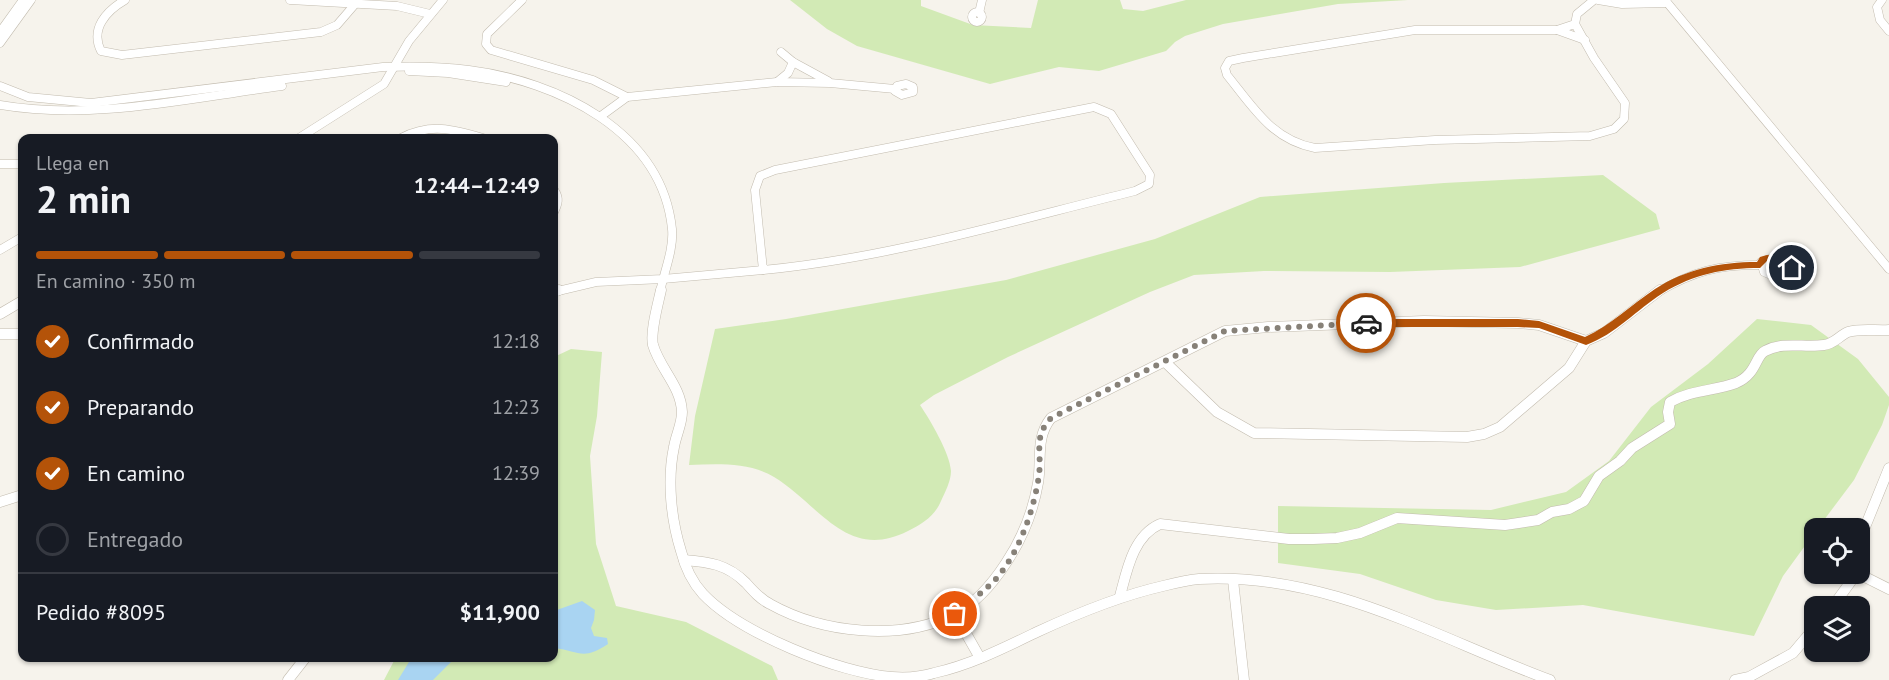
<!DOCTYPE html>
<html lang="es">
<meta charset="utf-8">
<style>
body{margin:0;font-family:"PT Sans",sans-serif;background:#20242c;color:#f1f3f6;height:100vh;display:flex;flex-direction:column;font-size:22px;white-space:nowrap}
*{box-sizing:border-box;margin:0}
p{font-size:20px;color:#9ea1a6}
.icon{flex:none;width:33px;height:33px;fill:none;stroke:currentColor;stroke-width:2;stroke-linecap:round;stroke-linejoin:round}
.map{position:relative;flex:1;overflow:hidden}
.drawer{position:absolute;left:18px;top:134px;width:540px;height:528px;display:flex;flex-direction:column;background:#171b24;border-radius:12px;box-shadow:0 2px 4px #0004}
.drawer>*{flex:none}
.controls{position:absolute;left:1804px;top:518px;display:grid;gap:12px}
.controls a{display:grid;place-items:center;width:66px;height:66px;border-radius:12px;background:#171b24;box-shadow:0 2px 4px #0004;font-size:30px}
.pin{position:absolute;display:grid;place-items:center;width:51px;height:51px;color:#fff;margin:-26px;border:3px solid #fff;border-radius:50%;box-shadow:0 2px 6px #0007}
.courier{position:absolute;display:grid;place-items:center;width:60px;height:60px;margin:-30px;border:4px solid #b45309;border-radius:50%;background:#fff;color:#222;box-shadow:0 2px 8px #0007}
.head em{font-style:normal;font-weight:700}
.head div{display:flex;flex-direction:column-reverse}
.head{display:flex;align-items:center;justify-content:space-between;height:102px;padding:0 18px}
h1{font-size:39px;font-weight:700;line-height:45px}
.bar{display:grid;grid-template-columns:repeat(4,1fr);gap:9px 6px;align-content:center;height:72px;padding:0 18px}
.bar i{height:8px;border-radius:4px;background:#363941}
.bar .active{background:#b45309}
.bar p{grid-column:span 4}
.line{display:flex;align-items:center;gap:15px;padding:0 18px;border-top:2px solid #363941}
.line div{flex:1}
ol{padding:0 18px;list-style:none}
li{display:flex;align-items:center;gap:18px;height:66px}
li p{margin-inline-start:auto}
li .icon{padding:6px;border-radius:50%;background:#b45309;color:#fff;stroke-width:4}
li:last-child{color:#9ea1a6}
li i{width:33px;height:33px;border:3px solid #363941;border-radius:50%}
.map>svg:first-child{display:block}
.green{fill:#d2eab5}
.water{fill:#a9d4f2}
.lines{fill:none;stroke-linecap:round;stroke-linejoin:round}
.street-far1-casing{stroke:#c2bbae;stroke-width:9}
.street-casing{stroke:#c2bbae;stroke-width:11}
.street-far1{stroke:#fff;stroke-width:8}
.street{stroke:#fff;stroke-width:10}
.route{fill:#b45309}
.done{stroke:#878178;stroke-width:6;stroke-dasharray:0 10.8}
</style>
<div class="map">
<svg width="1889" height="680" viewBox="0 0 1889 680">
<rect width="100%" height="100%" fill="#f6f3ec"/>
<!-- green -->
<g class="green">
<path d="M790,0h131v6l52,19 58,3 7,-28h82l3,9 20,2 43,-11h222l-70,4 -115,20 -38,12 -10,6 -9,9 -67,20 -40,-4 -69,17 -133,-38 -30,-17z"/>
<path d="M1603,175l53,39 4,15 -140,38 -130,5 -126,-1 -70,4 -44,17 -142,65 -74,38 -14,10c10,15 30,48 31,66 0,10 -6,21 -10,30 -6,15 -19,23 -33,30 -61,31 -88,-26 -134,-54 -25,-15 -56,-13 -85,-12l6,-49 20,-87 71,-10 220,-39 149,-41 105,-42 184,-14z"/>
<path d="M1757,319l54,6 47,34 31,38v8l-7,20 -28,55 -36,48h-3v4l-32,44 -29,60 -171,-31 -87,5 -60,-10 -76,-26 -82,-11v-57l213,4 75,-18 43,-31 42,-54 57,-43z"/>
<path d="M571,349l31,3 -5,64 -7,40 6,88 20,62 70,16 86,44 6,14h-394l12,-23h158v-300z"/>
</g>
<!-- water -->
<g class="water">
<path d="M582,601l13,9 -1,10 -3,8 3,8 13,2 1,6c-25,17 -29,7 -54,4v-37z"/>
<path d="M412,657h44l-23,23h-35z"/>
</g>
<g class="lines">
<!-- street-far1 casing -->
<g class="street-far1-casing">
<g id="street-far1">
<path d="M125,0c-19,11 -35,29 -24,51l21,4 199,-23 16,-7 19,-22"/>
<path d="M290,0l107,6 33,8"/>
<path d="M522,0l-35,34 -1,10 5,6 102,30 34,17 -26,19"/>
<path d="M1598,0l24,4 45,-1"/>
<path d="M1665,0l224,269"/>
<path d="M1882,0l-5,7 3,13 9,11"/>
<circle cx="977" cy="17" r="5"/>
<path d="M979,13l3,-13"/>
<path d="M1575,24l19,34 31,45 -1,16 -10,10 -24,7 -155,4 -120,8c-43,-8 -62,-41 -88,-73l-2,-7 4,-7 14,-3 172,-28h142z"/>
<path d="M1575,24l2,-10 17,-14"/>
<path d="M1557,30l28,10"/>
<path d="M0,32l23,-32"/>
<path d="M0,43l31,-43"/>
<path d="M781,52l12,10 35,19"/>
<path d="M409,71l39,2 58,9"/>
<path d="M777,82l11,-9 5,-11"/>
<path d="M906,84l7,3v5l-11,3 -7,-4 2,-5z"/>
<path d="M0,86l28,11 63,6 292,-36c29,-1 57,-1 86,3 88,11 193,61 203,159 2,20 -8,43 -12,63"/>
<path d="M627,97l150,-15 53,1 65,6"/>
<path d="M0,105c93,16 189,-7 282,-19"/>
<path d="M1094,107l17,7 39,61 -1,9 -14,7c-123,30 -246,67 -372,79l-8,-80 5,-14 15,-6z"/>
<path d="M299,138l85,-54 25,-43 34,-41"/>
<path d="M401,138c29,-15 52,-9 82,0"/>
<path d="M0,164h22"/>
<path d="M554,190c6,8 4,14 0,22"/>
<path d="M0,250l22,-13"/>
<path d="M1772,258l20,10 1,10 -13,1 -16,-7 -3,-10z"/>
<path d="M554,292l42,-10 67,-3 100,-9"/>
<path d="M1658,292c36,-21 60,-27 102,-27"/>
</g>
</g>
<!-- street casing -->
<g class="street-casing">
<g id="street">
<path d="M661,290c-3,14 -11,42 -8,55 7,24 28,41 29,67 0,12 -6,23 -8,35 -7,33 -3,72 7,104 4,16 11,31 22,43 37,39 136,79 189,83 14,1 29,0 42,-4 36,-8 70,-25 103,-41 41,-19 82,-36 126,-46 12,-3 24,-6 36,-7 129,-7 235,58 351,101"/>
<path d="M554,292l5,-2"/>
<path d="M0,314l22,-13"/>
<path d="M0,334h22"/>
<path d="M1165,362l52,50 37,21 213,4 17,-3 16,-7 69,-59 17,-27 18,-8 56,-43"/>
<path d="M0,502l22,-7"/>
<path d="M1860,549l1,-12 28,-69"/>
<path d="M684,560c25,2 43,4 62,23 7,8 14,16 24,21 52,29 130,38 185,10 21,-11 38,-31 51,-51 16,-24 27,-51 32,-80 4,-23 -3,-45 13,-65l174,-87 43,-4 156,-6 94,2 21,2 47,16"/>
<path d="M1857,573l32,16"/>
<path d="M1233,580l11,100"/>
<path d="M1120,596c7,-26 13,-60 40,-72l129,15h24l24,-1 23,-5 37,-15 108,7 33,-5 14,-8 17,-3 15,-8 15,-25 21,-15 12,-13 38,-24 -2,-12 2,-10c21,-12 44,-11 66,-19 21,-9 19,-27 29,-32 19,-10 39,-3 59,-6 10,-1 15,-9 24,-13 13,-4 28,-1 41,-2"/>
<path d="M1833,606l24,-33"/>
<path d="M955,614l25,44"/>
<path d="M288,680l18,-23"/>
<path d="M1735,680l14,-3 44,-24 22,-26"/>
</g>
</g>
<!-- street-far1 -->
<use href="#street-far1" class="street-far1"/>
<!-- street -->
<use href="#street" class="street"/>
</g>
<!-- route -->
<path class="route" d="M1767,255l14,2 16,11 -5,3 -16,-9 -9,-1 -7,7c-36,0 -66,6 -97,25 -27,17 -47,41 -77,52l-47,-17 -21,-1h-152l-4,-4 4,-4h152l21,2 46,16c26,-12 46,-32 70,-48 31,-20 65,-27 102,-27l3,-5z"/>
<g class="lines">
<!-- done -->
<path class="done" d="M955,614c13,-11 27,-21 39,-33 25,-27 40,-71 45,-106 3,-24 -6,-38 12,-57l174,-87 141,-8"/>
</g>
</svg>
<div class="controls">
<a><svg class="icon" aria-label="locate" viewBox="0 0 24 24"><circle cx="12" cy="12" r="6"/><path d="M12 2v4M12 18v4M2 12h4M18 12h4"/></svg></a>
<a><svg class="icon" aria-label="layers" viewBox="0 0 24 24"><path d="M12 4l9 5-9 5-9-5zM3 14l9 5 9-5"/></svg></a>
</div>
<div class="pin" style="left:955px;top:614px;background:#ea580c"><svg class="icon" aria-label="bag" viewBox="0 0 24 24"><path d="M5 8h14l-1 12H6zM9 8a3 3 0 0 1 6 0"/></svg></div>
<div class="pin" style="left:1792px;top:268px;background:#1f2937"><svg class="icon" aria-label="home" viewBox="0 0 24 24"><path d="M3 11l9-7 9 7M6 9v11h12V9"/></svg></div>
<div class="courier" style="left:1366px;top:323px"><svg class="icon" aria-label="car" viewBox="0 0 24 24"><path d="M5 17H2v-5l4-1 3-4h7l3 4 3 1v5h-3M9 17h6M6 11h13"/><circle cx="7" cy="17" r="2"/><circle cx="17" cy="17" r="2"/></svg></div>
<section class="drawer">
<div class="head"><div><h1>2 min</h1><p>Llega en</p></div><em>12:44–12:49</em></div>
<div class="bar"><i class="active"></i><i class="active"></i><i class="active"></i><i></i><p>En camino · 350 m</p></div>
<ol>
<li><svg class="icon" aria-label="check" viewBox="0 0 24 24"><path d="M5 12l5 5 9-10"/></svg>Confirmado<p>12:18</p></li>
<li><svg class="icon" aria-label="check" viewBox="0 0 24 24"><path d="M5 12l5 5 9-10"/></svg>Preparando<p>12:23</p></li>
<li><svg class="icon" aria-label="check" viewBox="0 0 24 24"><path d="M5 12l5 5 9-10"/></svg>En camino<p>12:39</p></li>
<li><i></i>Entregado</li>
</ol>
<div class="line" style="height:78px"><div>Pedido #8095</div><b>$11,900</b></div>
</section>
</div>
